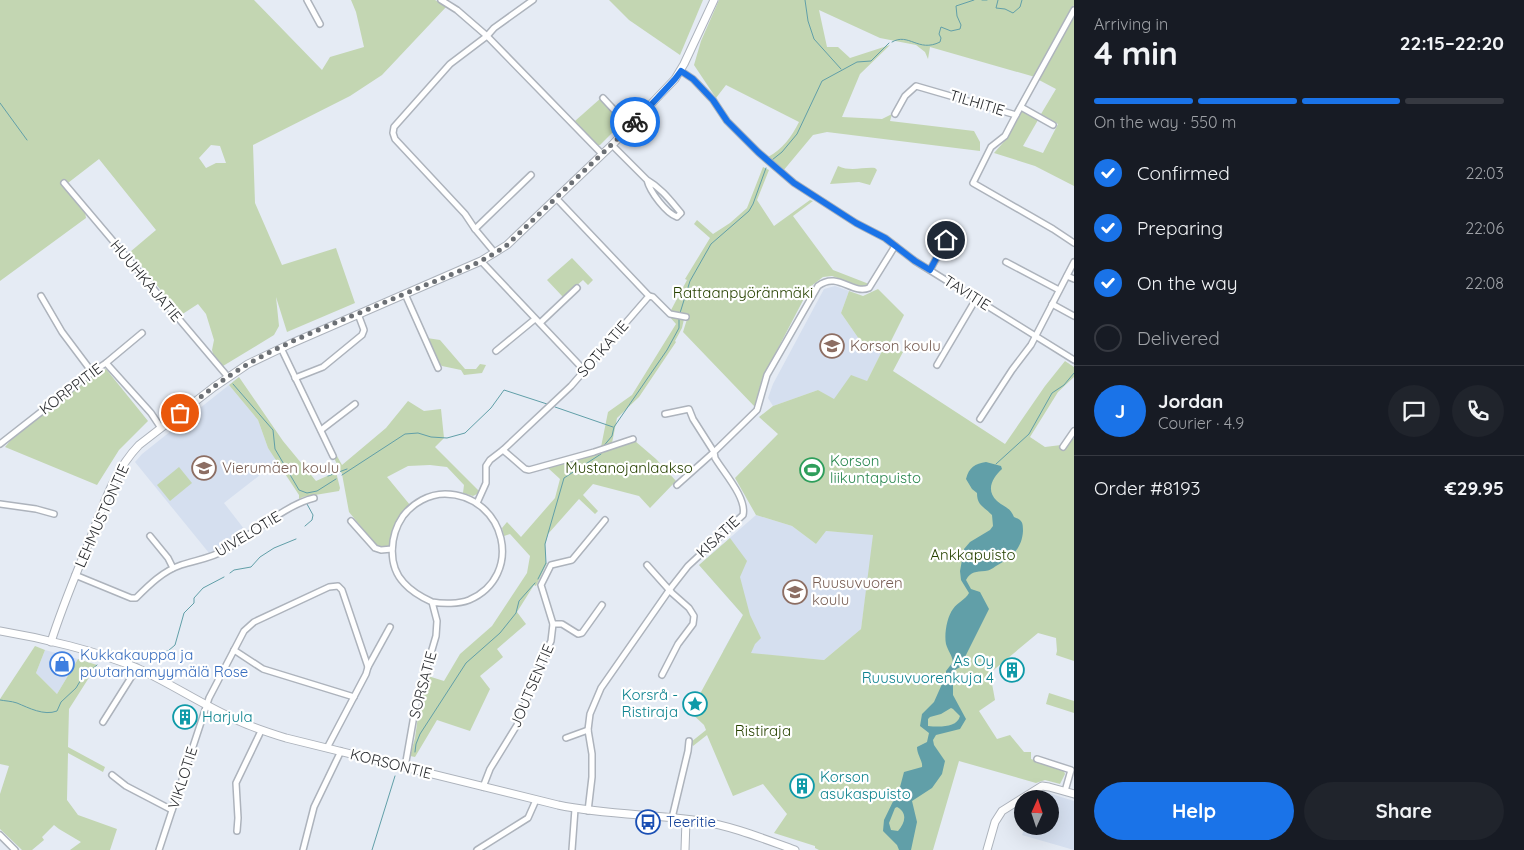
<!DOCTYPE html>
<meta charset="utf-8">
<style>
body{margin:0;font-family:Quicksand,sans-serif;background:#20242c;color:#f1f3f6;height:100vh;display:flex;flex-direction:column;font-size:19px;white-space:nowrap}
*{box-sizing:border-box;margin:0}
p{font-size:16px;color:#9ea1a6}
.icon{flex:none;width:28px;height:28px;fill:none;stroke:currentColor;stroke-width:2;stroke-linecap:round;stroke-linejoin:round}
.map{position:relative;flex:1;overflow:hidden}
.details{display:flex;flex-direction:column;background:#171b24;width:450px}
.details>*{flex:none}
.needle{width:32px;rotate:3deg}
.buttons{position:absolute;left:1014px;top:790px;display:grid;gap:10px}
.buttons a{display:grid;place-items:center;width:45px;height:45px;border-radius:50%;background:#171b24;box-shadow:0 5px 20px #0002;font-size:25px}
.pin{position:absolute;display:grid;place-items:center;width:42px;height:42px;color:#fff;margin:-21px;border:2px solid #fff;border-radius:50%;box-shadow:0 1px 5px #0007}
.courier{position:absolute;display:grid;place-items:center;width:50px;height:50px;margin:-25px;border:4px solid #1a73e8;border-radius:50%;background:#fff;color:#222;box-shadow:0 1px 6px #0007}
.head em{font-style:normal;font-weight:700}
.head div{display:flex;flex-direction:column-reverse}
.head{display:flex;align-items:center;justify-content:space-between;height:85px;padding:0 20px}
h1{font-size:32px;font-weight:700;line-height:38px}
.bar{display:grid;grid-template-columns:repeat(4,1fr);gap:8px 5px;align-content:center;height:60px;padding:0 20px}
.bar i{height:6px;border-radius:4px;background:#363941}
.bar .selected{background:#1a73e8}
.bar p{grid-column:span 4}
.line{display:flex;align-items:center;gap:12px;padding:0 20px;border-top:1px solid #363941}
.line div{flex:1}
.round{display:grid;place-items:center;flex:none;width:52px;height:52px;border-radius:26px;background:#20242c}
ol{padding:0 20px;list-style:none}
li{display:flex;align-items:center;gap:15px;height:55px}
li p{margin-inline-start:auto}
li .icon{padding:5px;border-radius:50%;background:#1a73e8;color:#fff;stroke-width:4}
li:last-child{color:#9ea1a6}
li i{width:28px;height:28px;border:2px solid #363941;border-radius:50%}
.action{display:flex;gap:10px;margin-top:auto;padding:10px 20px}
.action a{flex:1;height:58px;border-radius:30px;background:#1a73e8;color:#fff;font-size:20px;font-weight:700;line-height:58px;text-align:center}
.action a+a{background:#20242c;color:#f1f3f6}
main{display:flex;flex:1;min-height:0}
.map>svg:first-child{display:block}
.built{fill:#d5dfef}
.green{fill:#c3d6b2;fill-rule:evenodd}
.water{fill:#619fa8;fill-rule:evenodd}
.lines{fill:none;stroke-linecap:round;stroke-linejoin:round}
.stream{stroke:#619fa8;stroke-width:1}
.street-casing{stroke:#adb3bc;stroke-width:8}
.secondary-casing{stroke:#adb3bc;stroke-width:9}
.street{stroke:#fff;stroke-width:5}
.secondary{stroke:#fff;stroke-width:7}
.done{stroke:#6c7075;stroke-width:5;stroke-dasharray:0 9}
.route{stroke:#1a73e8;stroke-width:6}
.labels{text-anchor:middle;stroke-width:4.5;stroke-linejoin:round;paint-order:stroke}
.street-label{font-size:15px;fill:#2b2d30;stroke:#fff}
.park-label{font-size:15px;fill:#274200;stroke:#fff}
.education-label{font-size:15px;fill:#785e54;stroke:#fff;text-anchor:start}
.leisure-label{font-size:15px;fill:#27864d;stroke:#fff;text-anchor:start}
.shop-label{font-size:15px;fill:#366cbe;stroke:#fff;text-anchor:start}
.culture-label{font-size:15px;fill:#0d838f;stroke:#fff;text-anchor:end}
.transit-label{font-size:15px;fill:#164399;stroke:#fff;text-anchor:start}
</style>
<main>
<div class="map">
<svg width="1074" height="850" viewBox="0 0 1074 850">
<rect width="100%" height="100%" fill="#e5ebf4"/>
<!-- built -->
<g class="built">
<path d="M835,286l14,5 -8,22 18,26 22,14 -14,28 -33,19 -16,-10 -45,16 -5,-8 5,-14 51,-95z"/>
<path d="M229,385l29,35 10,28 10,13 -54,42 24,31 -39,19 -74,-91 7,-8z"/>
<path d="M756,515l36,11 24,18 9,-13 49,3 -13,95 -37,31 -101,-9 20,-36 -44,-50z"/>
<path d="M45,650l33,9 -21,35 -21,-21z"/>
<path d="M1045,792l29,9v49l-52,-15 4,-9h24v-27h-18z"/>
</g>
<!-- green -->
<g class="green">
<path d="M0,0h254l68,70 8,-13 34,-10 -8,-35 -5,-12h84l12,6 -65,69 -32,21 -97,49 2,58 27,62 54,-17 19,55 -68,29 -11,-35 3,29 -5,9 -51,31 -9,-9 -2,-7 2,-10 -8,-26 -8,-10 -17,11 -51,-63 26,-22 -57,-71 -35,27 21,26 1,6 -86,63zM211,145l9,1 6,17h-10l-10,5 -7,-10z"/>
<path d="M609,0h94l-23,55 -51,-35z"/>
<path d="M719,0h355v5l-39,72 -105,-30 -2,12 -3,-7 -9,-7 -36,-7 -61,-28 8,37h11l12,11 40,-13 -30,29 -18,43 40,2 10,-5 -2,7 84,10 6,11v9l-153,-19 -14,3 -30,36 -15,-14c14,-7 24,-21 31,-35l-73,-37 -10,13 -22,-33 7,-24z"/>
<path d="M1074,17v169l-39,-20 -41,-13 14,-16 15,-27 15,10 -15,26 20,7 15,-29 -17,-10 15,-25 -17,-9z"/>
<path d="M601,98l22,24 -23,23h-3l-22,-24z"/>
<path d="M838,166c13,6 24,1 37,2l2,2 -7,15 -11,-3 -29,2z"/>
<path d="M763,167l6,3 -12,30 17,26 36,-26 3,1 -20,15 40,54 36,14 -4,2h-5l-28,-10 -9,1 -13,10 -48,92 -7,28 -72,-75 5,-16 -18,-4 17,-32 -2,-1 25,-41 -16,-14 3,-4 16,14 17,-11 17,-15z"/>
<path d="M572,258l21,22 -5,5 -5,-5 -20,17 -16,-17z"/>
<path d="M878,289l26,26 -15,30 14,7 -10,19 112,73 40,-58 20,-25 9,6v10l-16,15 -28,45 15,10 16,-2 3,3 8,-10 2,1v222l-18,-6 1,-4 -1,-13 -18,-5 -48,40 5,27 -16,11 18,28 13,-4 14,17h7v7l33,12 1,3 -5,10 -15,-4 -9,3 -77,-22 -26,89h-114l-4,-2v-2l-41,-13 13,-19 -24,-30 -30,12 -26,-61 -14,11 -2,-4 15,-12 -2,-5 -17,-16 8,-6 48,-88 -44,-50 31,-27 17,23 -7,16 10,38 11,23 -6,6 -4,9 73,7 37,-31 12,-94 -47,-4 -10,13 -24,-18 -36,-11 -21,-37 43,-44 -19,-17 14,-11 45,-16 16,9 17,-24 16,6 14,-28 -22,-14 -18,-26 8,-22 14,5z"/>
<path d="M669,316l15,3 -2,9 -7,13 1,1 -37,55 -22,21 -5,25 -11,4 7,-35 24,-17 44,-71z"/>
<path d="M427,338l13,2 25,29h11l4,-5 6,1 -4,8 -18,2 -3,-5 -19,-4 -4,-3z"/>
<path d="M106,369l42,52 -29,29 -22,35 -92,-38 5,-6 84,-68z"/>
<path d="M239,377l44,64 33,40 20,-9 4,16 -1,3 -36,6 -4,2v-4l-31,-47 -10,-28 -29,-35z"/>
<path d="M408,401l16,10 17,-2 3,29 -9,9 44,44 -2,3 -4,2 -10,-3 1,-8 -17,-18 -17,-2 -22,1 -21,11 23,28c-12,12 -19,25 -20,43l-13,-2 -28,-34 -7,-38 -8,-16 3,-2 5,9 44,-37z"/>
<path d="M635,441l21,18 20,22 -26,27 -11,-12 -46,-12 -10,11 15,16 -3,3 -16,-15 -31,35 -3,11 1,18h1l-11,23 -2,-1 -17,27 9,12 -29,25 6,8 -23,19 10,13 -20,42 -33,-11 -22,37 -5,-1 5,-18 4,-29 9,-33 16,5 16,-27 32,-28 35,-53 3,-17 -20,-22 -6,2 -2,-8 5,-6 14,15 34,-39 5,-19 -12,-11z"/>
<path d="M179,467l13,16 -22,18 -13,-16z"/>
<path d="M35,646l10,4 -9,23 21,21 21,-35 19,6 -28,44 -1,38 37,20 -2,5 -35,-19 -1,47 11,15 39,14 -7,21h-40l11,-8 -22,-13 -5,-4 -12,12 2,3 -12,10h-10l-22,-21v-35l9,-28 -9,-2v-65z"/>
<path d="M1049,693l25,8v12l-28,-9z"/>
</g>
<!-- water -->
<path class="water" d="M986,462l15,4 1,3c-9,8 -17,21 -5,32 7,6 13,6 17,16 8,3 9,5 9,14 -1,18 -12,27 -27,35 -3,2 -7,5 -11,5 -9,1 -14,0 -19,9l5,9 9,3 9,17 -29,58 -5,3 -2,9v16l13,24 -6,10 -24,6 -3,5 1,5 11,16 -3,13 -10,14 -20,13 5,21 -6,28h-12l-2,-5 -14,-14 1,-11 16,-33 4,-15 18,-5c1,-6 -5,-12 -5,-20l10,-5 2,-9 -9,-7 2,-12 12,-12 12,-27v-4l7,-9c-1,-7 -5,-11 -7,-18 -2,-10 1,-27 7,-35 5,-7 12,-9 16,-16l-8,-13 -1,-9 4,-22 6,-7 20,-12 3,-4 -1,-11c-9,-9 -15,-10 -15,-22l-5,-4 -6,-10c3,-12 9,-15 20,-17zM951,708l2,1 7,7c-3,12 -21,11 -32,10v-7l2,-2 11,-3zM897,807c11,6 8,16 1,24l-7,-1 -2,-7 6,-15z"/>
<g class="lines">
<!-- stream -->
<g class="stream">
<path d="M805,0l3,21 6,18 27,30"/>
<path d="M982,0h5"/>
<path d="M998,0l-2,8 9,1 8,4 7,-6 2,-7"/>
<path d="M892,42c17,-10 26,11 48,0l1,-4 -2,-4 2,-7 10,4 9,-2 1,-4 -4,-9 -1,-10 18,-6"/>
<path d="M0,103l27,37"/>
<path d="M772,160l10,-8 15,-18 25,-53 35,-19 14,-1 18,-18"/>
<path d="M680,313l10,-32 21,-37 38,-33 4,-7 13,-36"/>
<path d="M233,384l40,46 2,19 24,41 8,3 10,-2 19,-12"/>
<path d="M555,407l58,20"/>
<path d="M602,448l10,-12 2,-9 53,-77 12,-22v-11"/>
<path d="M996,464l33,-30 23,-41 12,-8 10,-12"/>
<path d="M342,475l63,-41 13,-1 13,4 16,1 18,-5 26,-25 13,-18 43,14"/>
<path d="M328,476l19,-7"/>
<path d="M305,526l7,-6 1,-5 -6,-11"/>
<path d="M230,573l4,-3 17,-3 9,-10 14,-9 22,-9"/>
<path d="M538,579l8,-16 -1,-19 19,-66 37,-24"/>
<path d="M111,651l18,3 29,-1 10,-2 7,-6 9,-32 10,-10v-5l9,-10 21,-11"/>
<path d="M0,700c5,1 11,1 17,3 12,5 27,13 40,8l4,-9 15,-14 6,-10 15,-13"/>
<path d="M415,752l1,-8 4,-10 46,-71 34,-30 16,-20 3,-12 16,-18"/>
<path d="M372,850l23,-74"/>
</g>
<!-- street casing -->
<g class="street-casing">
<g id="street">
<path d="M307,0l13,24"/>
<path d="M441,0l16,10 30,26 115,118"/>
<path d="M681,71l12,8 20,21 14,21 31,31 36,31 62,40 29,15 30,23 159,99"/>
<path d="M603,98l27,29"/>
<path d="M1021,107l32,18"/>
<path d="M895,114l10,-18 11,-10 100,29 58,-105"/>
<path d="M1016,115l-11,21 -14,11 -18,36 80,46 21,14"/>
<path d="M612,145l35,35c3,12 19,33 30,37l4,-4c-11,-13 -20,-25 -34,-33"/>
<path d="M64,183l164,194"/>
<path d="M475,229l-10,-15 -70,-75 -2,-6 1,-6 56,-63 37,-28 7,-8 39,-28"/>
<path d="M495,253l-20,-24 56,-54"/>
<path d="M481,261l103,109"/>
<path d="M1006,262l53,28"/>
<path d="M930,270l19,-35"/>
<path d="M1067,276l7,3"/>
<path d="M405,294l33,74"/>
<path d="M41,296l21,36 30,40"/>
<path d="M649,296l4,1 17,17 16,3"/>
<path d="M1052,304l22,12"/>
<path d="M540,323l37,-35"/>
<path d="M281,348l52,108"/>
<path d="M496,351l39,-32"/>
<path d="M106,363l45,50 10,15"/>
<path d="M937,365l39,-66"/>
<path d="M295,378l28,-11 39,-32 2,-5 -6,-16"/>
<path d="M665,414l24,-5 4,10 21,33 -37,33"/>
<path d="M980,419l32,-49 19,-25 43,-83"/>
<path d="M321,430l34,-26"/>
<path d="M0,444l92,-72 14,-9 36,-30"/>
<path d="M1063,447l11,-16"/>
<path d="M503,450l22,19 4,1 65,-18 39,-13"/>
<path d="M477,503l9,-20v-17l4,-6 13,-10 68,-64 78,-90 -93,-98"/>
<path d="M0,504l36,5 18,5"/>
<path d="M351,521l24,27 6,2 11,-1"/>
<path d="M150,536l18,22 5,10"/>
<path d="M647,565l25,28 17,15 5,8 -1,8 -15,20 -16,31"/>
<path d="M75,575l56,23h5c13,-13 27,-27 45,-33 15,-5 31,-7 44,-15 25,-14 62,-46 89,-52"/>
<path d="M553,624h9l16,10 4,-1 20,-28"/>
<path d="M234,650l29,19 91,28"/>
<path d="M368,667l22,-40"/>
<path d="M103,722l34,-54"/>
<path d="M566,738l22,-8"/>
<path d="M1037,759l34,11 -6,21"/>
<path d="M405,767l11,-63 20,-68 1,-15 -5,-19c11,2 27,2 37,-2 56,-24 37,-105 -24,-106 -16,0 -32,9 -42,22 -13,19 -16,49 1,67 8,9 17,14 28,19"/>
<path d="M112,775l14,11 46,24"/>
<path d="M483,787l7,-18 27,-44 25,-65 9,-19 2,-17 -12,-39 10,-20 21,-5 33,-40"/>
<path d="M588,811l4,-34v-23l-4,-24 2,-16 11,-26 69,-99 18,-23 55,-51c4,-17 -19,-42 -28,-57l-1,-6 43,-42 10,-35 51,-89c20,-15 34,9 51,2l26,-42"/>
<path d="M672,818l16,-67 1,-10"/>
<path d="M237,831l1,-13 -2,-35 25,-52"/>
<path d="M0,835l15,15"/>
<path d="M159,850l50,-152 35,-67 10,-9 75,-35 9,-1 4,4 26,77 -2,7 -39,74"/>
<path d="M303,850l11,-43 27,-56"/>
<path d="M477,850l51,-32 8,-18"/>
<path d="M572,850l3,-41"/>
</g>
</g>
<!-- secondary casing -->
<g class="secondary-casing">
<g id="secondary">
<path d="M0,631c42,7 97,20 137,37 35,16 67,38 102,53 15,7 31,12 47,17l272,67c47,10 95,9 142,16 32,5 64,18 95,29"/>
<path d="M51,642c10,-32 23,-63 36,-95 14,-35 25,-74 52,-102l75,-58 34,-23 42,-20 191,-83 26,-16 105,-100 63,-66 9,-15 30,-64"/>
<path d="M685,850l1,-30"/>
<path d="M987,850l8,-28 7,-11 40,-25 7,1 25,7"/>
</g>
</g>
<!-- street -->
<use href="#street" class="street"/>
<!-- secondary -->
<use href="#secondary" class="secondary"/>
</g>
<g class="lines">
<!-- done -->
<path class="done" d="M180,413c22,-17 44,-35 68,-49 49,-28 104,-47 156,-70 35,-15 72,-27 103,-49l128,-123"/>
<!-- route -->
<path class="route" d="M635,122l40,-43 6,-8 12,8 20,21 14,21 31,31 36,31 62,40 29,15 30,23 15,9 16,-30"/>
</g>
<!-- icons -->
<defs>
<g id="school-ring" transform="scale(1.25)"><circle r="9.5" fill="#fff" stroke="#8d6e63" stroke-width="1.5"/><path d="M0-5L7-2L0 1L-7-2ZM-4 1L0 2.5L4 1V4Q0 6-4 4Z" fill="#8d6e63"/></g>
<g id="stadium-ring" transform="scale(1.25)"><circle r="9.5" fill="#fff" stroke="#2e9e5b" stroke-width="1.5"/><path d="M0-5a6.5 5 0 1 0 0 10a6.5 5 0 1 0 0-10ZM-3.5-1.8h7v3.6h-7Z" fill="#2e9e5b"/></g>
<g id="shop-ring" transform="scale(1.25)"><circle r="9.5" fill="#fff" stroke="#3f7fe0" stroke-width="1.5"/><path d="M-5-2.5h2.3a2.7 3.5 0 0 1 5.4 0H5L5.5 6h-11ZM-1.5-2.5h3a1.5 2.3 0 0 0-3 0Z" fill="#3f7fe0"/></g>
<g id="building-ring" transform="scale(1.25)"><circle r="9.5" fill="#fff" stroke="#0f9aa8" stroke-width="1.5"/><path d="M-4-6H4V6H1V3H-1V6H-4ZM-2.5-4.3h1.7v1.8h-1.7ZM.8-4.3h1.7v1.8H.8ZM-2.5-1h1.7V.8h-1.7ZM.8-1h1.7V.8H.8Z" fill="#0f9aa8"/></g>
<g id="sight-ring" transform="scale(1.25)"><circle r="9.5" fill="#fff" stroke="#0f9aa8" stroke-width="1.5"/><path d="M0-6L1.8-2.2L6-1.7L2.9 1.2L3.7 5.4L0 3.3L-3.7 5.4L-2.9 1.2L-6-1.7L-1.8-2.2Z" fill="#0f9aa8"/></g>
<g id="bus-ring" transform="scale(1.25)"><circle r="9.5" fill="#fff" stroke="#1a4fb4" stroke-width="1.5"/><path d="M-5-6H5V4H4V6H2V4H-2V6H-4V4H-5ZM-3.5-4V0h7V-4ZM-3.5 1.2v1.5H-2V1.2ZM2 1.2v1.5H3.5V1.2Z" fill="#1a4fb4"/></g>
</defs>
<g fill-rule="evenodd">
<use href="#school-ring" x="832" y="346"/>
<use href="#school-ring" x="204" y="468"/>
<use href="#stadium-ring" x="812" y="470"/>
<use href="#school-ring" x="795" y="592"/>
<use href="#shop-ring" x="62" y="664"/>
<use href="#building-ring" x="1012" y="670"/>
<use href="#sight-ring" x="695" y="704"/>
<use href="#building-ring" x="185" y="717"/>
<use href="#building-ring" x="802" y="786"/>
<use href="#bus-ring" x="648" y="822"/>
</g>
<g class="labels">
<!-- street labels -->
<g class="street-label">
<text transform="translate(977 103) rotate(17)" y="5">TILHITIE</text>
<text transform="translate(146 281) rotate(50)" y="5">HUUHKAJATIE</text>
<text transform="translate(967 293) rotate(32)" y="5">TAVITIE</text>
<text transform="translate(603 349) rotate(-49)" y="5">SOTKATIE</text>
<text transform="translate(71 389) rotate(-37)" y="5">KORPPITIE</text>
<text transform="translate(102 516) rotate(-66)" y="5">LEHMUSTONTIE</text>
<text transform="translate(248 534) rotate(-31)" y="5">UIVELOTIE</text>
<text transform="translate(718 537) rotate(-43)" y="5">KISATIE</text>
<text transform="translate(423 685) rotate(-75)" y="5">SORSATIE</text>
<text transform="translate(532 686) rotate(-67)" y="5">JOUTSENTIE</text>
<text transform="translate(391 764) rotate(14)" y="5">KORSONTIE</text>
<text transform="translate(183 778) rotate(-72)" y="5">VIKLOTIE</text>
</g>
<!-- park labels -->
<g class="park-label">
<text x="743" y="298">Rattaanpyöränmäki</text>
<text x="629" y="473">Mustanojanlaakso</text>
<text x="973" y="560">Ankkapuisto</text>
<text x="763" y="736">Ristiraja</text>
</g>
<!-- education labels -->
<g class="education-label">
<text x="850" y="351">Korson koulu</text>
<text x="222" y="473">Vierumäen koulu</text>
<text x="812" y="588">Ruusuvuoren<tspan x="812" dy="17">koulu</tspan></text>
</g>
<!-- leisure labels -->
<g class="leisure-label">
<text x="830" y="466">Korson<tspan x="830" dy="17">liikuntapuisto</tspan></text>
</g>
<!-- shop labels -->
<g class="shop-label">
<text x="80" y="660">Kukkakauppa ja<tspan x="80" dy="17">puutarhamyymälä Rose</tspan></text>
</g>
<!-- culture labels -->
<g class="culture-label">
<text x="994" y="666">As Oy<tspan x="994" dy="17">Ruusuvuorenkuja 4</tspan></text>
<text x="678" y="700">Korsrå -<tspan x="678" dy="17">Ristiraja</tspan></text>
<text x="202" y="722" text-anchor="start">Harjula</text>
<text x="820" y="782" text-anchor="start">Korson<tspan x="820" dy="17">asukaspuisto</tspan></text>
</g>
<!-- transit labels -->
<g class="transit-label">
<text x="666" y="827">Teeritie</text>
</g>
</g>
</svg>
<div class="buttons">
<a><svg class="needle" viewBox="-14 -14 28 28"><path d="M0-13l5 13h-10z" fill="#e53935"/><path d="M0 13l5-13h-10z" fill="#9ea1a6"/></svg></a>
</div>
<div class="pin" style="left:180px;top:413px;background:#ea580c"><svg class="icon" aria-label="bag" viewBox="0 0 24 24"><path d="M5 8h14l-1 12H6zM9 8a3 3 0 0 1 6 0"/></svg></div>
<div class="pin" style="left:946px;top:240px;background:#1f2937"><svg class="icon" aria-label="home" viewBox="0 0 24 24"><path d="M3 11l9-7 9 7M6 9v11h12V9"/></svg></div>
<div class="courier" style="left:635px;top:122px"><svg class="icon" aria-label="bike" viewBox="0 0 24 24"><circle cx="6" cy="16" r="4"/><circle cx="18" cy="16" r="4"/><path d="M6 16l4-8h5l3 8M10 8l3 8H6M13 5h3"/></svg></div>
</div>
<section class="details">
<div class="head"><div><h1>4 min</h1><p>Arriving in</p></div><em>22:15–22:20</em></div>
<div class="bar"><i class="selected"></i><i class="selected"></i><i class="selected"></i><i></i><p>On the way · 550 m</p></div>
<ol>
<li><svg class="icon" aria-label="check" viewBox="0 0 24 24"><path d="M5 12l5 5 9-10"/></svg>Confirmed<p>22:03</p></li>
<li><svg class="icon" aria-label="check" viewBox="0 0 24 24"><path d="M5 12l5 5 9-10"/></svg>Preparing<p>22:06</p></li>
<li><svg class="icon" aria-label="check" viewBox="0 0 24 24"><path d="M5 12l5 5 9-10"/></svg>On the way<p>22:08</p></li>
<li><i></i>Delivered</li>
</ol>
<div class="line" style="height:90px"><b class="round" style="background:#1a73e8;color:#fff">J</b><div><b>Jordan</b><p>Courier · 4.9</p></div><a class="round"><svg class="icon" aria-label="chat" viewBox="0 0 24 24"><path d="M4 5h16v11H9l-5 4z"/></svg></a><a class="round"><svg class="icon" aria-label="phone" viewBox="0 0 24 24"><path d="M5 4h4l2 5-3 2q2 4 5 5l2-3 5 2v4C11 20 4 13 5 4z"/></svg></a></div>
<div class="line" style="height:65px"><div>Order #8193</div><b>€29.95</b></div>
<div class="action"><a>Help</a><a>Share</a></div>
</section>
</main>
